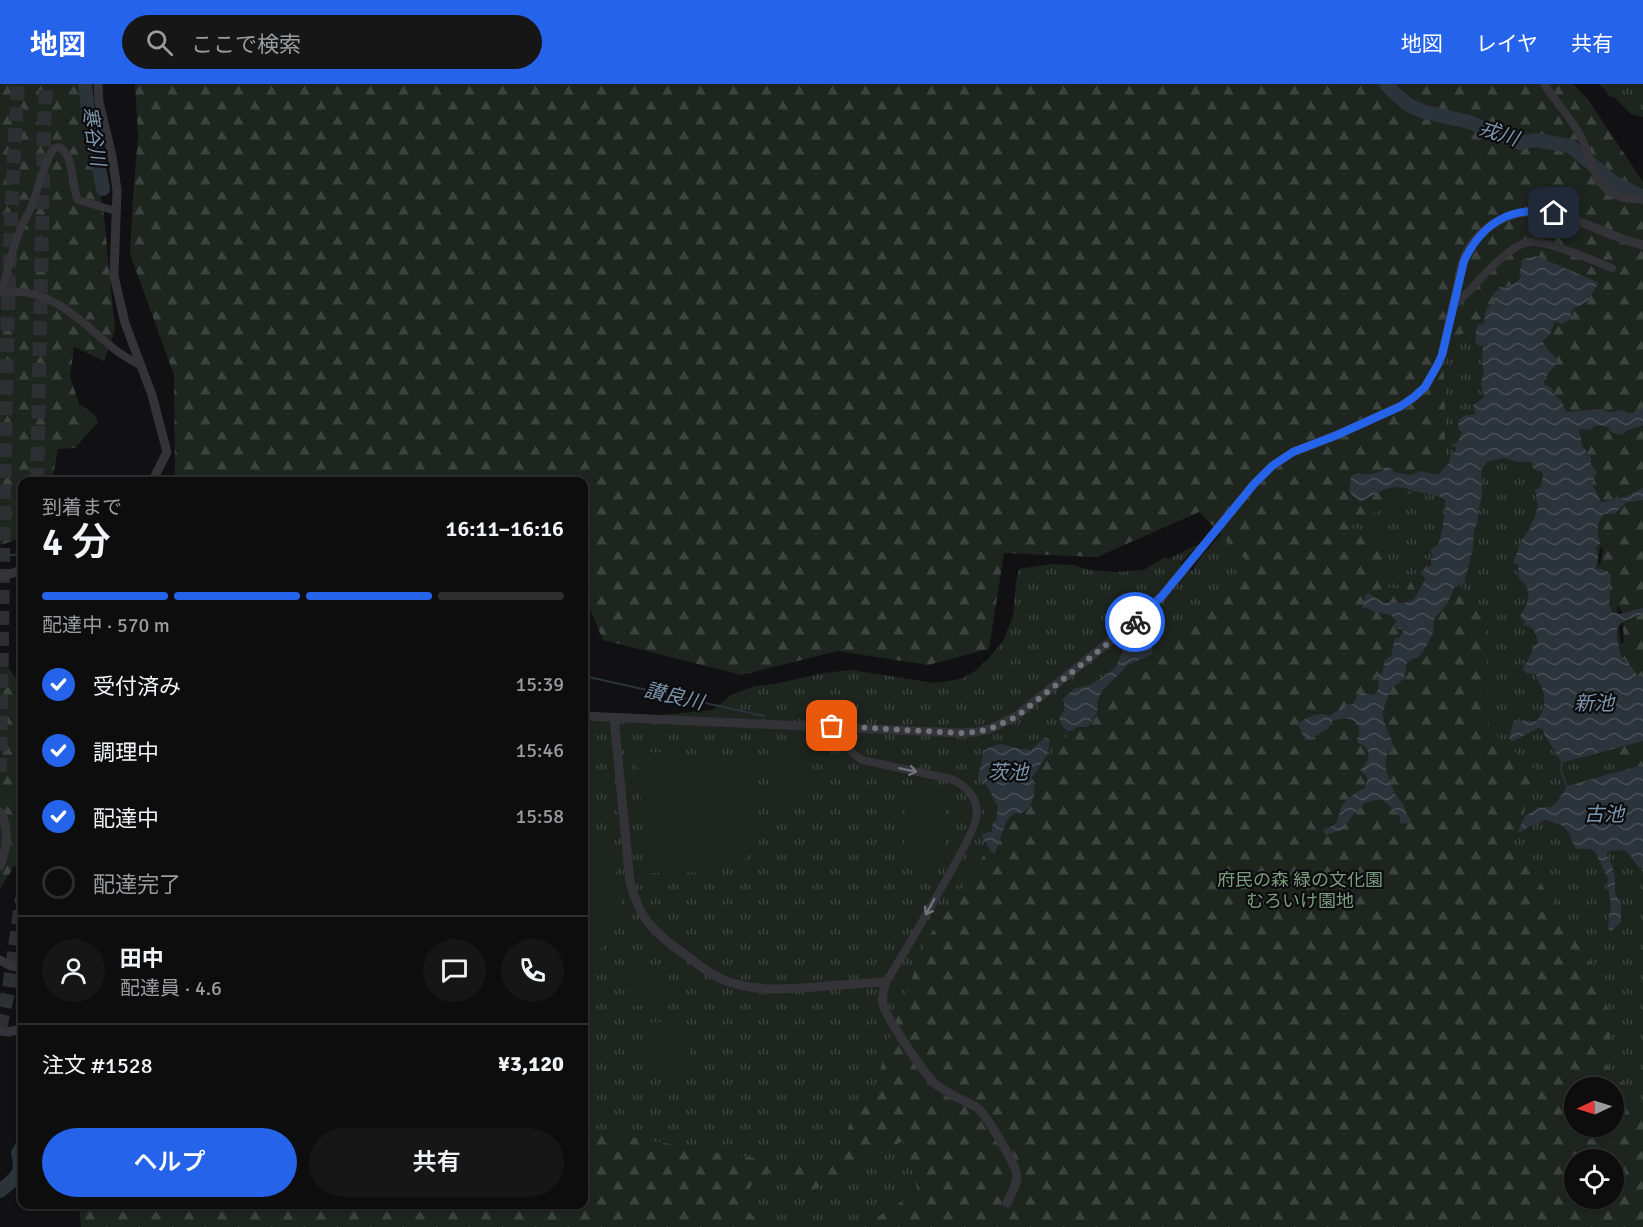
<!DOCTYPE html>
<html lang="ja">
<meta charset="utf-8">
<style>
body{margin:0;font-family:Signika,"Noto Sans JP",sans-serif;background:#161617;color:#f1f3f6;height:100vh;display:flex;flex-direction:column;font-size:22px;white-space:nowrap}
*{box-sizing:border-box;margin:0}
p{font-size:20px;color:#9a9c9e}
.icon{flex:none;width:33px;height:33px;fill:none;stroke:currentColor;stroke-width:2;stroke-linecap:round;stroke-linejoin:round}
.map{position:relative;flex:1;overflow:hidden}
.details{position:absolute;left:18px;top:393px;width:570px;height:732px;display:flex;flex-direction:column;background:#0d0d0e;border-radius:12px;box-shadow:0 2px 4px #0004,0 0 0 2px #2d2d2e}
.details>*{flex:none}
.needle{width:39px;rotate:266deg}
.controls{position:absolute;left:1564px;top:993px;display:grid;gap:12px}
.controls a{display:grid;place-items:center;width:60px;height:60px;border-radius:50%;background:#0d0d0e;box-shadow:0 2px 4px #0004,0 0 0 2px #2d2d2e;font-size:30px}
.pin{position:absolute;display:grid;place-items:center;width:51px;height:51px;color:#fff;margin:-26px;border-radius:12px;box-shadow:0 3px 9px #0006}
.courier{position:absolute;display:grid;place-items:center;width:60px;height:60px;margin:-30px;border:4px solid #2563eb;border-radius:50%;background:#fff;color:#222;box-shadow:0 2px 8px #0007}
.summary em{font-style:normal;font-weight:600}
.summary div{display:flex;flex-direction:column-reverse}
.summary{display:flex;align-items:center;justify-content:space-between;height:102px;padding:0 24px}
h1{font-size:39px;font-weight:600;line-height:45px}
.bar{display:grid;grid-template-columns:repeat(4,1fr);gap:9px 6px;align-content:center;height:72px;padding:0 24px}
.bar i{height:8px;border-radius:4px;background:#2d2d2e}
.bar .selected{background:#2563eb}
.bar p{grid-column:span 4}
.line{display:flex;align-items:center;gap:15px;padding:0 24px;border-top:2px solid #2d2d2e}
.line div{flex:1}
.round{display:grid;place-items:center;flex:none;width:63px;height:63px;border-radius:32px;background:#161617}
ol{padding:0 24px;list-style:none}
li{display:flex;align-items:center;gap:18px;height:66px}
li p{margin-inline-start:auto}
li .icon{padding:6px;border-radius:50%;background:#2563eb;color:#fff;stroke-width:4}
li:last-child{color:#9a9c9e}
li i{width:33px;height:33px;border:3px solid #2d2d2e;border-radius:50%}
.action{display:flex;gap:12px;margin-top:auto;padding:12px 24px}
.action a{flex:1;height:69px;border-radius:36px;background:#2563eb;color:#fff;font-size:24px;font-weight:600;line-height:69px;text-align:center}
.action a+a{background:#161617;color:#f1f3f6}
header{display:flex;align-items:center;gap:36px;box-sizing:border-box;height:84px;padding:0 30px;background:#2563eb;color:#fff}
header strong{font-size:28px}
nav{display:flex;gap:33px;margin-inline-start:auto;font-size:21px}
.search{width:420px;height:54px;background:#161617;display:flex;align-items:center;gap:15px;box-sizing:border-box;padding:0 21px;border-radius:33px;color:#9a9c9e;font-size:22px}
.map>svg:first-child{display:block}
.grass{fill:url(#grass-tufts);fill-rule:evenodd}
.forest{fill:url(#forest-firs);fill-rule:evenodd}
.pitch{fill:#1e251f}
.water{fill:url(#water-waves)}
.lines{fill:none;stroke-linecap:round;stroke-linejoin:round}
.stream{stroke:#2c343b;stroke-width:2}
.river{stroke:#2c343b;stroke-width:14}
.trunk-tunnel{stroke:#2e2f33;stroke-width:14;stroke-dasharray:14 7;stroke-linecap:butt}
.minor{stroke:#333338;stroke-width:8}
.tertiary{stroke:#333338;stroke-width:9}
.oneway{stroke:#71737c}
.done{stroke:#71737b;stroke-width:6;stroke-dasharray:0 10.8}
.route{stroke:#2563eb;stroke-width:8}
.labels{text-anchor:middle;stroke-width:4.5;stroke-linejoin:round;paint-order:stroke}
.park-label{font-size:18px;fill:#7b9d7e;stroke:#0c0c0e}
.water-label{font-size:20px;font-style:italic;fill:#7c95ac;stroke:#0c0c0e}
</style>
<header>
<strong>地図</strong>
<div class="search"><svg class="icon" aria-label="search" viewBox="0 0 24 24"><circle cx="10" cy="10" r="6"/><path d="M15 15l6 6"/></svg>ここで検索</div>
<nav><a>地図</a><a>レイヤ</a><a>共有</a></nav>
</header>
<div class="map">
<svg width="1643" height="1143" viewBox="0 0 1643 1143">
<defs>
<pattern id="grass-tufts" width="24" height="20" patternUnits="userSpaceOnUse" patternTransform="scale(1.5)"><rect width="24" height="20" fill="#1e251f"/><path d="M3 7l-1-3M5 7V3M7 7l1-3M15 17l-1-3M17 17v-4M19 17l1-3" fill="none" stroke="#3c423d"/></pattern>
<pattern id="forest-firs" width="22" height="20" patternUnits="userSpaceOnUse" patternTransform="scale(1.5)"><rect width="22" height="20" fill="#1e251f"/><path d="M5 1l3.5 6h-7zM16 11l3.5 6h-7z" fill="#3c423d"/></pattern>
<pattern id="water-waves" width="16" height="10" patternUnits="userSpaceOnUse" patternTransform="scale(1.5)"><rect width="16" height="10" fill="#2c343b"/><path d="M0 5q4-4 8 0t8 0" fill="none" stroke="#484f55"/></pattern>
</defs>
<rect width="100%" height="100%" fill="#111113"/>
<!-- grass -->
<g class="grass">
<path d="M1598,0h45v33l-12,-3 -17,-17 -6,-1 -2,-6z"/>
<path d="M1481,215l125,240 -7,12 -1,13h7l11,29 4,47 6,12 17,23v552h-1089l30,-23v-483h38l38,-6 53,-5 18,-15 23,-9 20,-2 50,-11 27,-3 84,13 26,-4 14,-8 14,-13 14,-17 10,-25 3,-34 3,-13 32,-5 23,1 15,5 28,2 27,-2 21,-13 3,2 31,-15 -19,20 12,7c8,-16 24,-30 35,-43l228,-220zM1575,1004h39v38h-39zM1575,1076h39v38h-39z"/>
</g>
<!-- forest -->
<g class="forest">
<path d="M0,0h83l21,132 11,114 -11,31 -30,-14 -4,29 9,28 15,10 4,8 -23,26 -17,1 -6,32 -30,1v56l-22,7z"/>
<path d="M135,0h1438l14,14 56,84v624l-25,-7 1,-51 21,-40 -38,-37 22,-29 -2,-31 -25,-29 6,-32 -23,-41 -86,-201 -52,42 3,43v62l-18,28 -45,27 -38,14 44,20 -1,43 19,3 18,-32 28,14 34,52 3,105 50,44 -27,68 73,108 28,73 -9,39 39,47v119h-781l56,-36 -15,-50 -98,53 -37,-21 -33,25 29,29h-683l-2,-22 505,-1v-76l134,25 92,13 25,-8 17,-39 23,-30 13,-48 38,-100 58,-86 22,-40 41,-56 35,-40 48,-41 37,-28 41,-40 38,-50 -47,-48 -102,45 -93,-4 -15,96 -61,16 -90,-14 -97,24 -138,-35 -19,-46v-112l-409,-1 -1,-106 -44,-121 3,-57 5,-61zM1575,1004h39v38h-39zM1575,1076h39v38h-39z"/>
<path d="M0,571l22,33v178h-8l-14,23z"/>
</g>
<!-- pitch -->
<g class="pitch">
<path d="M811,662l2,59h-43l-2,-57z"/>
<path d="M647,668l106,6 9,79 -21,27 -25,8 -67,1 -12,-109z"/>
<path d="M947,706l-3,76 -40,-1 1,-74z"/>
<path d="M611,759l10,62 -11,36 -26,20v-116z"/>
<path d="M665,881l5,37 -38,4 -5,-36z"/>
<path d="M686,936l6,53 -39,2 -5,-52z"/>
</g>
<!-- water -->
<g class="water">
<path d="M1537,172l62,27c-11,14 -6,19 -25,25l-5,12 -7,4 -7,-3 -5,13 -8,8c4,9 12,10 15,19l-4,7 -9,11v6l5,1 4,4 -1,3 9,7 5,12 33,-3 11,3 13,-2 4,3h6l3,-3 7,-2v17l-15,5 -6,5 -11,-3 -3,-5c-7,-2 -13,-3 -18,3l-11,-1 3,16 9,13v7l6,7 -5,12 9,18 11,-2 6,-5v3h5l20,-10v12l-16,2 -13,12h-10c-7,10 -9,17 -3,29l-5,4 2,10 -2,11 11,3 4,4 -2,28 3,9 7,2 24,-6v7c-32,7 -29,15 -21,43 7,4 11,12 16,18h5v65l-79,21 -4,-2c-5,-11 -14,-20 -18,-31l-4,-1 -24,13 -5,-2 5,-19 10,1h13c7,-11 10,-20 5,-33 -3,-5 -5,-8 -6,-14l-10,-1 -3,-3c1,-7 4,-7 6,-12 4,-7 2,-11 9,-15 -2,-10 -5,-18 -15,-18l2,-4 -4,-2 -1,-3c6,-10 13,-22 4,-33 -2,-2 -5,-4 -6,-7v-11l-5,-2 9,-24 7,-9 7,-17 2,-7 -3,-16 6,-4 2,-11 -2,-4h-4l-6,-9h-13l-14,-4 -17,4 -6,8 1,25 -4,17v10l-4,8 -1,18 -9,36 -9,3 -8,17 -13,15 -1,14 -8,16 -6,8 -7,2 -5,4 -3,16 -15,11c0,9 -6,16 -6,24 0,10 9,23 11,34l-6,4 -3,13 1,5 9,24 8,10 4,11 4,5 -2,4 -9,-1v-7l-17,-16 -5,-1 -13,4 -12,12 -11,15 -16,5 -3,-5c5,-3 9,-3 13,-7 4,-6 3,-14 7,-19 4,-5 15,-14 21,-15 5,-12 5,-11 -4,-19 11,-8 12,-23 -2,-27l-1,-5 2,-1c3,-20 -12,-21 -27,-16l-4,8c-8,3 -13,9 -23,11l-7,-16c9,-7 21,-13 31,-8l17,-11 7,-1 5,-9 6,-2 10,2 4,-5 1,-7 -3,-6 7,-5 1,-11 7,-5 4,-18h4l5,-8 -12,-3 4,-6c-5,-8 -10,-7 -19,-9 -6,-1 -8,-4 -15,-4l3,-9v-4l3,-2 16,10h20l10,-4 11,-19 -1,-4 -3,-1v-4l10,-5v-8l2,-2 -3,-6 8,-5c5,-16 7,-29 7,-45 -7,-6 -18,-6 -27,-8 -5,-1 -9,-3 -14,-4 -16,-5 -31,8 -44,14l-11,-10 2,-16 7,-3c6,2 18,1 24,-2l2,-4 8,1 2,4 16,3 11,-4 17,4 11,-12 2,-9 4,-2 1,-4 -1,-2 -6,1 9,-6 4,-8 -4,-5 1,-8 5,-4 11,-2 -2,-9 7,-4 5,-6 -4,-11 3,-14 -2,-7 1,-17 -5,-1 -3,-4 2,-16 7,-2 2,-14 9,-6 -2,-10 5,-2 1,-4c9,1 18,-3 22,-11l-2,-5 2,-3 1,-9z"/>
<path d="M1146,546h3v2l4,22 -25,11 -26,26 -4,9 -1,13 -9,14h-10l-10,5 -7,-8 -2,-7c5,-5 8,-12 3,-17l13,-12c14,0 32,-12 41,-22 4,-5 3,-9 6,-13 1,-3 20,-20 24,-23z"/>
<path d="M1045,653l5,3 -3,15 -15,22c3,11 4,21 -3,30 -5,5 -6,7 -13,6l-6,4 -4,5 -11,31h-3l-10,-16 1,-3 9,-3 1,-9 3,-1 2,-14 -10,-20 -10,-9 6,-27c5,-4 11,-6 17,-7l20,5 10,1z"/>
<path d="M1643,681v110l-1,-7h-3l-9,-13 -6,-5c-6,1 -11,0 -17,2v4l5,9 3,13v16l6,9v19l-10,9 -3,-2 3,-26 -4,-19 1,-6 -13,-26 -4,-3h-15l-9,-19 -4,-4 -17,-6 -5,1 -3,4 -9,1 -8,7 -3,-2 7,-15 4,-2 10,-7c4,0 8,1 11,0 5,-1 15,-16 17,-21z"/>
</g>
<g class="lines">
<!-- stream -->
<g class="stream">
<path d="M0,472l22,-2"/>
<path d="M584,592l180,40"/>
<path d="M1562,676l-1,10 6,18"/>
</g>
<!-- river -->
<g class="river">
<path d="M85,0l3,25 15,80"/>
<path d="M1386,0l9,10 15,12 15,6 44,10 51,21 16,-3 34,6 43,36 30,15"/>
<path d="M0,1107c15,-13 24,-16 18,-38l4,-6"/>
</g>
<!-- trunk-tunnel -->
<g class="trunk-tunnel">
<path d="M37,398l7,-353 2,-45"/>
<path d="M0,688c4,-230 4,-459 18,-688"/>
<path d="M0,944l9,-40 13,-90"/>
</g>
<!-- minor -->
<g class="minor">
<path d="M1544,0c12,18 27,34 37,53 3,6 5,12 7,18 10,30 20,46 55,44"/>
<path d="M2,208c5,-20 10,-42 18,-62 3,-9 9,-16 12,-25 7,-19 11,-38 21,-56l6,-2c17,11 11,37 19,53l38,11"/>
<path d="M0,209c48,-9 79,27 113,55 8,7 19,12 28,18"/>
<path d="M1453,221c16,-10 26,-27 40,-39 9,-9 22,-21 35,-24 17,-3 66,19 84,26"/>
<path d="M844,643c2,17 3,24 18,33l89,19c16,7 29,21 25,39 -2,13 -19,42 -26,55 -21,36 -41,73 -64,109"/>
</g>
<!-- tertiary -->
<g class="tertiary">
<path d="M98,0l1,18 13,54 5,34 -3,86 11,47 27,72 15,57 -15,30"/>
<path d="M0,493l22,-7"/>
<path d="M584,632l376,17 16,-1 14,-3 26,-13 131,-104 15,-16 92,-112 18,-18 21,-14 44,-17 64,-29 13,-9 11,-10 13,-23 4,-9c5,-22 10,-45 15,-67 2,-9 3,-19 6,-27 14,-38 56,-57 94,-47 29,8 56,24 86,31"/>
<path d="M614,634l16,164c9,35 21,48 50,69 13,9 31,25 46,30 29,11 61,8 91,6 23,-2 46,-4 69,-5 -2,8 -5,14 -3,22 3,13 44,75 55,82 12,9 28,15 41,23 9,10 37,55 38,67 0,9 -6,19 -10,27"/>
<path d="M0,728c10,17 7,36 0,54"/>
<path d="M0,876l11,6 11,2"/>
<path d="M0,947l8,1 14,-3"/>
</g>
</g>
<!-- one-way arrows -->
<defs><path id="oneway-shaft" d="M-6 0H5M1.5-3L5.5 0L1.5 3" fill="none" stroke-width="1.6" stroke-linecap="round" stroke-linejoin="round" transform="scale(1.5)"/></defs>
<g class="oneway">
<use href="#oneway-shaft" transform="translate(908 686) rotate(12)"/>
<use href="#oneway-shaft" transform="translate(930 823) rotate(119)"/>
</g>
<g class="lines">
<!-- done -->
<path class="done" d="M832,642l128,7 16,-1 14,-3 26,-12 119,-95"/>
<!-- route -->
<path class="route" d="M1135,538l27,-26 92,-112 18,-18 21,-14 44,-17 64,-29 13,-9 11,-10 13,-23 4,-9 22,-94c18,-38 48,-56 90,-48"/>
</g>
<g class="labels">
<!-- park labels -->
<g class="park-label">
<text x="1300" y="802">府民の森 緑の文化園<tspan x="1300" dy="21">むろいけ園地</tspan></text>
</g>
<!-- water labels -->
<g class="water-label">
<text transform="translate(1499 49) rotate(18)" y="7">戎川</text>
<text transform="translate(94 52) rotate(81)" y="7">寒谷川</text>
<text transform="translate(674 612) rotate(13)" y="7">讃良川</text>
<text x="1594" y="626">新池</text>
<text x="1008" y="695">茨池</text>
<text x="1604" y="737">古池</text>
</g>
</g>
</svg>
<div class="controls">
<a><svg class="needle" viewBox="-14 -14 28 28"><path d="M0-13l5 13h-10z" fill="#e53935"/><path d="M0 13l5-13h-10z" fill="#9a9c9e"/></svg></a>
<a><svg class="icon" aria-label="locate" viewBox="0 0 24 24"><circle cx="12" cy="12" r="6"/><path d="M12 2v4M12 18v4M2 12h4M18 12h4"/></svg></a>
</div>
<div class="pin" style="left:832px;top:642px;background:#ea580c"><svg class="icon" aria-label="bag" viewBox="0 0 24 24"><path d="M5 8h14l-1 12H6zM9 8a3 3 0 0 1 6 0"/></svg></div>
<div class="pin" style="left:1554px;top:129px;background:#1f2937"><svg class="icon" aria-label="home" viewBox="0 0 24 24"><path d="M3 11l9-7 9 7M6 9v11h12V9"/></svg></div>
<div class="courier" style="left:1135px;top:538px"><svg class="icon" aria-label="bike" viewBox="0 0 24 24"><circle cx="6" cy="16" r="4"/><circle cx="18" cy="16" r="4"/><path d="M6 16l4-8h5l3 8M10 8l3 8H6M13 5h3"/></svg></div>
<section class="details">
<div class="summary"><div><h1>4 分</h1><p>到着まで</p></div><em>16:11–16:16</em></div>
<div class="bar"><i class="selected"></i><i class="selected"></i><i class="selected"></i><i></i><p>配達中 · 570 m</p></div>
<ol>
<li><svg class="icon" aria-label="check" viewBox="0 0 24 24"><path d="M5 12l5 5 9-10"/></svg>受付済み<p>15:39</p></li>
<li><svg class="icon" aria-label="check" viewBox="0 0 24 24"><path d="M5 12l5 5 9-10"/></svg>調理中<p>15:46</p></li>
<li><svg class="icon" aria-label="check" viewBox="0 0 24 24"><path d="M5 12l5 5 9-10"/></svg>配達中<p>15:58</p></li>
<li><i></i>配達完了</li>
</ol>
<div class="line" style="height:108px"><a class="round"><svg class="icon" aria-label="person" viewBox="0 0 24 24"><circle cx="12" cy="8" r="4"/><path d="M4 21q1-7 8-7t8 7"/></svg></a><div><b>田中</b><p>配達員 · 4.6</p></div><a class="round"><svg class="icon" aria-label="chat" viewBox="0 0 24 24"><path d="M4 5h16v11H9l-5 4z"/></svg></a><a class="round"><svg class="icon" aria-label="phone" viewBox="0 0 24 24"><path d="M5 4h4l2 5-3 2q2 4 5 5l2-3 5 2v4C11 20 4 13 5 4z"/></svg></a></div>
<div class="line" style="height:78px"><div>注文 #1528</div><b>¥3,120</b></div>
<div class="action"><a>ヘルプ</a><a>共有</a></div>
</section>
</div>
